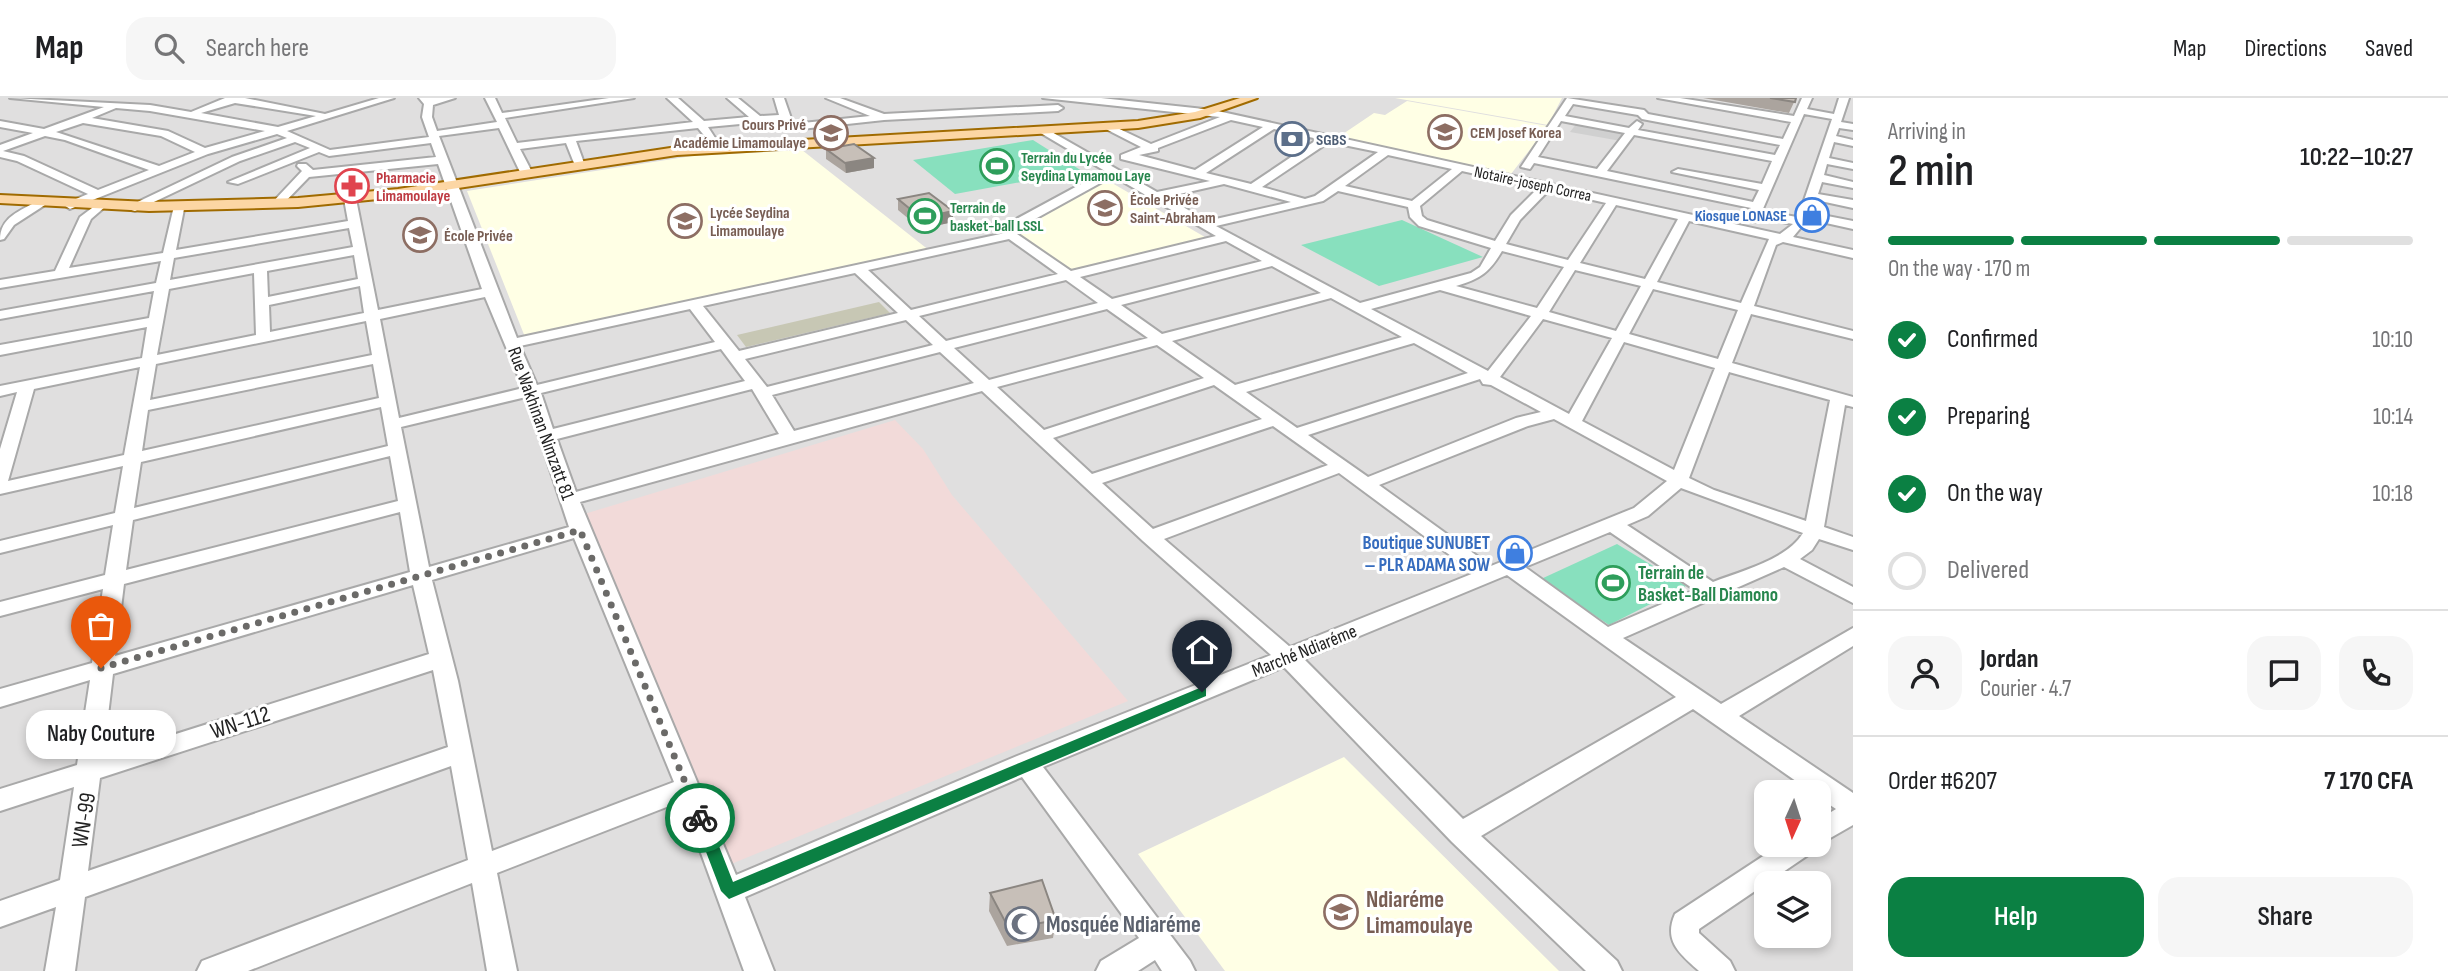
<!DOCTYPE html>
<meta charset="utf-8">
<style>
body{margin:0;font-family:"Sofia Sans Condensed",sans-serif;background:#f6f6f6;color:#202124;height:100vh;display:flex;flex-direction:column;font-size:26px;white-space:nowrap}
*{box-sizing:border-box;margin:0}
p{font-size:23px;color:#757577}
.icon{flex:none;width:38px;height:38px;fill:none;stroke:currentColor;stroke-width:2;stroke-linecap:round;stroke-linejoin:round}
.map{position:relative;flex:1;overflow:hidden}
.sheet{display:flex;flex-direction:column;background:#fff;width:595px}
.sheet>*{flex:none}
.needle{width:46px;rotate:183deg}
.fabs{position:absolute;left:1754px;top:682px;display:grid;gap:14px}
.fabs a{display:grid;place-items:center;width:77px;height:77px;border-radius:14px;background:#fff;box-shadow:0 4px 10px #0003;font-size:35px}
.pin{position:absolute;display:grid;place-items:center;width:60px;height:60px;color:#fff;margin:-72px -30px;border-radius:50% 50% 50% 0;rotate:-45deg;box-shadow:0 0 7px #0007}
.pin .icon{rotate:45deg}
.courier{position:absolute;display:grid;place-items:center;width:70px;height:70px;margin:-35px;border:5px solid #0b8043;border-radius:50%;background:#fff;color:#222;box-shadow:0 2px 9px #0007}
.bubble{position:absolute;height:49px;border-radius:21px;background:#fff;box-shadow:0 4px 10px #0003;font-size:23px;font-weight:600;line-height:49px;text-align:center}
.summary em{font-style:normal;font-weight:600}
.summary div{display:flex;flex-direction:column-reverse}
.summary{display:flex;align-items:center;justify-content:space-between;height:119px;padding:0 35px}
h1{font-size:46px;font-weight:600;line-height:52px}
.bar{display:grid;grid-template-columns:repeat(4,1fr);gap:10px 7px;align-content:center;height:84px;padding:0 35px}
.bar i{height:9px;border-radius:5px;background:#e0e0e0}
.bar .selected{background:#0b8043}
.bar p{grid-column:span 4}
.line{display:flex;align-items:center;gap:18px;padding:0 35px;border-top:2px solid #e0e0e0}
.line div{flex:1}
.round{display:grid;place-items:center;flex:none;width:74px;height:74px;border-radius:21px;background:#f6f6f6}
ol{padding:0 35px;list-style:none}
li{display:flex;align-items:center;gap:21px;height:77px}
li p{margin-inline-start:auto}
li .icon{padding:7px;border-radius:50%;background:#0b8043;color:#fff;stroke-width:4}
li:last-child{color:#757577}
li i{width:38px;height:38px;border:4px solid #e0e0e0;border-radius:50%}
.cta{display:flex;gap:14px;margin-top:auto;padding:14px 35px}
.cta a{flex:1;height:80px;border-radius:21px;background:#0b8043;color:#fff;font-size:28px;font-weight:600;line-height:80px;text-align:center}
.cta a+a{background:#f6f6f6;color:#202124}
header{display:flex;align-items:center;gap:42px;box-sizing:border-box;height:98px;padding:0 35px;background:#fff;border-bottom:2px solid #e0e0e0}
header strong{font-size:33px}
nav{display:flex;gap:38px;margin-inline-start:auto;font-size:24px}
.search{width:490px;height:63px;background:#f6f6f6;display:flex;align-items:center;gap:18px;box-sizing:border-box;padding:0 24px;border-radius:21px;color:#757577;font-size:26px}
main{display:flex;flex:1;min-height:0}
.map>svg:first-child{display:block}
.residential{fill:#e0dfdf;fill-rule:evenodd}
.commercial{fill:#f2dad9}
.education{fill:#ffffe5}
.religious{fill:#d0d0d0}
.construction{fill:#c7c7b4}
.pitch{fill:#88e0be}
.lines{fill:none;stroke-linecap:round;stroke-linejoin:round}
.minor-casing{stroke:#a9a9a9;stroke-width:4}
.major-casing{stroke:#a06b00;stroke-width:4}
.minor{fill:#fff;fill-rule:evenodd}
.major{fill:#fcd6a4;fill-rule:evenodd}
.wall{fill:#aba49e}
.shaded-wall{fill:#8b8681}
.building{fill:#c7bfb8;stroke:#8b8681;stroke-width:2}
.route{fill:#0b8043}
.done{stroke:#6b6a68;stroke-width:7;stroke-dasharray:0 12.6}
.labels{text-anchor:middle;stroke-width:6;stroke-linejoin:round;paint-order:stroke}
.far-education-label{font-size:16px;font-weight:bold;fill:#785e54;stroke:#fff;text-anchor:start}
.far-service-label{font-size:16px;font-weight:bold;fill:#4e5e75;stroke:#fff;text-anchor:start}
.far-leisure-label{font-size:16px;font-weight:bold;fill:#27864d;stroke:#fff;text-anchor:start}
.far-health-label{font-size:16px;font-weight:bold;fill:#be3a42;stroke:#fff;text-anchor:start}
.far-street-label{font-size:16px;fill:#222;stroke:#fff}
.far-shop-label{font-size:16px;font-weight:bold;fill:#366cbe;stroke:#fff;text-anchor:end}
.street-label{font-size:19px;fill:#222;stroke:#fff}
.shop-label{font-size:19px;font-weight:bold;fill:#366cbe;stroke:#fff;text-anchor:end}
.leisure-label{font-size:19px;font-weight:bold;fill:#27864d;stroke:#fff;text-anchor:start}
.near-street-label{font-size:23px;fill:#222;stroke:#fff}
.near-education-label{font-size:23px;font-weight:bold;fill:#785e54;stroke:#fff;text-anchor:start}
.near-worship-label{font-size:23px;font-weight:bold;fill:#5b616d;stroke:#fff;text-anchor:start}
</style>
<header>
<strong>Map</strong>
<div class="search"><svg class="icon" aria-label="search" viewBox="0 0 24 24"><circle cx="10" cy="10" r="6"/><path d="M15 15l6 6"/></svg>Search here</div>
<nav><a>Map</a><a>Directions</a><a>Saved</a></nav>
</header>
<main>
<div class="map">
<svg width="1853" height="873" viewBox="0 0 1853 873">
<rect width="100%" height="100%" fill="#f2efe9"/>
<!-- residential -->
<path class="residential" d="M0,0h1853v873h-1853zM1766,695h52v52h-52zM1766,786h52v52h-52z"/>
<!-- commercial -->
<path class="commercial" d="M895,322l28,29 29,46 176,206 -404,166 -143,-352z"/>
<!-- education -->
<g class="education">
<path d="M1395,0h167l-14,27z"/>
<path d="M1407,3l141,25 -37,48 -174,-36 37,-25 11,2z"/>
<path d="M802,52l128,101 -405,86 -58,-146 225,-35z"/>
<path d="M1099,85h13l98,57 -135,33 -61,-42z"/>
<path d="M1344,659l215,214h-334l-87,-117z"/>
</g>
<!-- religious -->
<path class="religious" d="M1577,25l51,9 -7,9 -51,-9z"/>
<!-- construction -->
<path class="construction" d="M879,204l11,11 -144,34 -9,-12z"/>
<!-- pitch -->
<g class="pitch">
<path d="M1033,42l49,31 -127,23 -42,-34z"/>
<path d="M1402,122l81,37 -104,29 -78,-41z"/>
<path d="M1617,446l69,42 -77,39 -68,-46z"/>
</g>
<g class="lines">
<!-- minor casing -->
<g class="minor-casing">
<g id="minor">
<path d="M10,0l140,7 41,7 34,-14h20l80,16 54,-16h15l-107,33 43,19 99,-13 -7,-20 2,-13 -5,-6h36l-22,7 -1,12 5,14 60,-9 -12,-24h10l7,15 107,-15h25l-129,20 12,25 176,-21 -26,-24h11l26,23 45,-4 -22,-19h11l22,18 19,-1 -5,-17h10l9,26 77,-8 -44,-18h14l44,16 174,-9 5,3 -5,3 -174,9 -92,10 -9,-3 -2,-7 -73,7 13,20 -5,3 -18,-22 -122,13 8,22 -5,3 -5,-3 -8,-20 -46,6 12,23 -6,3 -6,-3 -21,-44 -60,8 78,202 488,-105 2,-9 98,-53 -66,-39v-4l4,-1 114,65 53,-11 -89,-22v-4l20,-8 -41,-21 9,-2 42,20 69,-27 -177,-19h58l112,12 567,124 13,-10 -32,-6 -2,4h-8v-14l-217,-45 -4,6 -9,-2 46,-69 77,12 4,4 135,25 8,-17 -133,-24h22l114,18 8,-18h10l-5,11 27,5 5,-16h10l-8,24 12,2v6l-14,-2 -3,8 17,4v6l-19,-4 -5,16 24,5v6l-26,-5 -3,11 29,7v6l-31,-6 -4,12 35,6v8l-37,-8 -4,13 41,8v8l-45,-10 -15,18 60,13v8l-70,-16 -7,3 -22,61 99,25v8l-102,-25 -19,49 121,34v10l-8,-2 -21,122 29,10v13l-34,-11 -7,11 -12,9 53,28v16l-69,-36 -161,71 98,66 132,-76v18l-114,70 114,77v32l-35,20v-25l18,-11 -18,-12v-4h-5l-120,-84 -212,127 136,125 5,10h-36l-134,-129 -168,-175 -241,100 147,194 5,10h-33l-7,-11 -17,11h-42l5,-10 38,-23 -117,-161 -277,120 29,74h-30l-62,-170 -185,72 20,98h-30l-15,-88 -224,88h-51l5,-10 266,-101 -17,-94 -366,131 -10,74h-30l11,-64 -56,20v-26l60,-21 14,-93 -74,24v-22l77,-24 13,-85 -90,27v-18l92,-26 11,-74 -103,27v-14l105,-27 8,-50 -113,28v-12l115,-28 8,-47 -123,28v-45l17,-57 -17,4v-10l142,-28 5,-31 -147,28v-10l149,-27 5,-27 -154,28v-8l156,-28 5,-22 -161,27v-8l55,-9 25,-54 20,-15 6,4 -15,13 -22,49 94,-15 11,-47 10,3 -8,41 172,-29 -4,-22 6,-3 6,3 22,111 104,-21 -44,-125 -129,13 -29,30 -10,-2 32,-34 -5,-5 1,-2h8l7,6 123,-13 -5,-14 -102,13 -10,-4 -81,32 -10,-2 82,-34 -15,-6 -55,19 -105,50 -10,-3 107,-51 55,-19 -10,-4 -69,20 -138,55 -6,-4 2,-2 22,-9 -71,-33 -17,-4v-12l33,-12 -33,-6v-6l44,8 60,-22zM235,5l81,13 -38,11 -77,-14zM1573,6l65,11 4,4 138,26 -5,10 -137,-25 4,-6 -5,-3 -8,7 -64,-12zM116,10l34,3 115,20 -60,17 -37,-17 -76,-13zM1804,16l28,5 -33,96 -2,2 -35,-6zM1231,22l32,7 -68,43 -56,-15 19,-4v-3zM1561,23l64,12 -28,36 -59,-12zM83,25l78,13 34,16 -36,14 -103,-34zM1274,31l44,10 -67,45 -45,-11zM1634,37l138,26 -10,23 -84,-15 -6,3 87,18 -6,12 -146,-31zM45,38l20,4 84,30 -51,20 -74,-34 -21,-5zM1329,44l49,10 -63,44 -10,3 -43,-12zM1388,57l64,14 -40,32 -67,-15zM1462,73l76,17 -27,27 -16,26 -68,-21 -5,-4 -2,-10zM1113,78l103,60 -145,35 -54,-37v-5zM1224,86l67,18 -84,19 -41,-24zM1549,92l57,13 -38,57 -62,-16 14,-24zM1338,93l70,16 2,10 9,9 72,22 -11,19 -9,6 -111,30 -144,-77 107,-25zM1616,107l62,14 -33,60 -65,-16zM1689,123l80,18 -28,64 -84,-21zM349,130l4,19 -183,33 4,-22zM1009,141l49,35 -147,36 -43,-40zM1226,143l36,20 -150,38 -32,-22zM1502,153l62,16 -27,41 -81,-22c24,-7 33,-13 46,-35zM354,157l4,24 -90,18 -1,-26zM1272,168l49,27 -159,41 -41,-29zM1575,172l66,16 -25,45 -67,-19zM254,175l2,62 -99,20 12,-66zM855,175l43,40 -159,38 -36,-45zM1066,182l32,23 -152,38 -27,-25zM360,188l4,27 -94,19 -1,-27zM1653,191l85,21 -20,49 -89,-25zM1440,192l91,26 -43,55 -117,-62zM485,199l38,91 -124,30 -19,-99zM1331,200l71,39 -167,48 -63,-44zM690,211l25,33 -178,43 -17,-39zM1107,211l41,29 -159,42 -35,-32zM1543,221l69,19 -43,76 -69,-37zM906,222l27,25 -166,42 -22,-28zM366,223l6,34 -222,45 6,-36zM1624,244l91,26 -41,102 -92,-49zM1414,245l54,30 -171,55 -51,-36zM1157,247l47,33 -160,52 -47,-43zM721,251l24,32 -192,48 -12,-36zM940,254l34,31 -180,48 -22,-36zM373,266l6,34 -237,53 6,-41zM140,269l-16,88 -116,26 26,-92zM1729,274l101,28 -24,121 -92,-31 -25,-12zM1480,281l3,5 8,1 50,27 -25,6 -148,59 -60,-42zM1214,287l48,34 -170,55 -39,-36zM752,291l27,45 -203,58 -19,-53zM982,293l161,150 128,114 -254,101 -281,119 -156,-373zM526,299l43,130 -140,40 -28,-140zM381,309l7,39 -254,62 7,-46zM1554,321l113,62 -33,27 -143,58 -112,-81 149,-59zM1273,328l55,39 -175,64 -51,-46zM390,358l8,45 -272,69 7,-50zM1339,375l135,100 -184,74 -126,-108zM1681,390l122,45c-16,27 -63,38 -90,49l-86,-57 21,-9zM400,414l10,60 -295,84 9,-72zM1610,434l85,58 -87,37 -83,-60zM574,440l100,244 -182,69 -34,-170 -26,-101zM1507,477l169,122 -213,122 -159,-160zM413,487l16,69 -326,103 10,-83zM433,572l15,77 -360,124 12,-93z"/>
<path d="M38,103l10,2 -34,22 -10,14 -4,1c0,-23 20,-29 38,-39z"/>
<path d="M1780,747h35l-4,8 -112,76v4l31,28 5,10h-36c-19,-17 -36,-30 -24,-57z"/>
</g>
</g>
<!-- major casing -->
<g class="major-casing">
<path id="major" d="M1240,0h17l-57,20 -62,10 -461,27 -279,42 -100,10 -149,4 -149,-8v-8l149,7 149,-4 100,-9 279,-42 461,-26 57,-9z"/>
</g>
<!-- minor -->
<use href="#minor" class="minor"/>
<!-- major -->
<use href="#major" class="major"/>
</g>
<!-- wall -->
<g class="wall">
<path d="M1703,0h93l-7,15z"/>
<path d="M826,51l48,19 -28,5 -20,-14z"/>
<path d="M898,101l55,23 -32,7 -23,-19z"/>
<path d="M990,795l66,27 -3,18 -46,8 -18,-35z"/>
</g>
<!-- shaded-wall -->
<g class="shaded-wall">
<path d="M874,60v10l-28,5 -1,-10z"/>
<path d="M953,113v11l-32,7v-11z"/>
</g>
<!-- building -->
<g class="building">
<path d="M1770,0h26l-1,4z"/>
<path d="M854,46l20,14 -29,5 -19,-14z"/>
<path d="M929,95l24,18 -32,7 -23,-19z"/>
<path d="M1042,782l14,40 -47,9 -19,-36z"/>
</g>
<!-- route -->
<path class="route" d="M1202,589l4,1v8l-477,203 -8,-8 -28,-73 7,-7 6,2 27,69z"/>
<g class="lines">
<!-- done -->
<path class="done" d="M101,570l479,-138 120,288"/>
</g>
<!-- icons -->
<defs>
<g id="school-ring" transform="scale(1.75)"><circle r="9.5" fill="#fff" stroke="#8d6e63" stroke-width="1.5"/><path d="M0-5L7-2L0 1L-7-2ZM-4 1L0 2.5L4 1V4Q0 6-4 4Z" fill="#8d6e63"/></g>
<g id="bank-ring" transform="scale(1.75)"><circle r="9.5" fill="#fff" stroke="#5c6f8a" stroke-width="1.5"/><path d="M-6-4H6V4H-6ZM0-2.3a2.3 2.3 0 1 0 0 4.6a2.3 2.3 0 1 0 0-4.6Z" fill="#5c6f8a"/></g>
<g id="stadium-ring" transform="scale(1.75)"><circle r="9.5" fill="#fff" stroke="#2e9e5b" stroke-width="1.5"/><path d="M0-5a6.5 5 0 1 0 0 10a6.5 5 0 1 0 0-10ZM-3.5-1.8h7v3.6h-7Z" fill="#2e9e5b"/></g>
<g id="pharmacy-ring" transform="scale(1.75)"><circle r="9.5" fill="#fff" stroke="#e0444e" stroke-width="1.5"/><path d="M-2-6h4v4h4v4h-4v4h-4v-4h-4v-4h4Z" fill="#e0444e"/></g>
<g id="shop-ring" transform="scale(1.75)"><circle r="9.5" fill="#fff" stroke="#3f7fe0" stroke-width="1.5"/><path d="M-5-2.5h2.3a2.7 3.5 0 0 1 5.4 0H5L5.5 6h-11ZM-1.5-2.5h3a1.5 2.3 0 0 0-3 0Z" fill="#3f7fe0"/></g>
<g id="mosque-ring" transform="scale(1.75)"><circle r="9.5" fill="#fff" stroke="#6b7280" stroke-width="1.5"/><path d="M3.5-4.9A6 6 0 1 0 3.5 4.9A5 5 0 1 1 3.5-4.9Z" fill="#6b7280"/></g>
</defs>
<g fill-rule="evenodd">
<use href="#school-ring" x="1445" y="34"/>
<use href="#school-ring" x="831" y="35"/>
<use href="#bank-ring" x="1292" y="41"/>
<use href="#stadium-ring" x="997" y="68"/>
<use href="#pharmacy-ring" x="352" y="88"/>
<use href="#school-ring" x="1105" y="110"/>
<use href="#shop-ring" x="1812" y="117"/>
<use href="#stadium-ring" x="925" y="118"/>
<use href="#school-ring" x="685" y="123"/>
<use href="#school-ring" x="420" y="137"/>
<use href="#shop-ring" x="1515" y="455"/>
<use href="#stadium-ring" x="1613" y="485"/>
<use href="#school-ring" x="1341" y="814"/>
<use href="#mosque-ring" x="1022" y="826"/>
</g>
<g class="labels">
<!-- far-education labels -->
<g class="far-education-label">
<text x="806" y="32" text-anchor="end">Cours Privé<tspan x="806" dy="18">Académie Limamoulaye</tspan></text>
<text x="1470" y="40">CEM Josef Korea</text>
<text x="1130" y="107">École Privée<tspan x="1130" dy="18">Saint-Abraham</tspan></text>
<text x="710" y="120">Lycée Seydina<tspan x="710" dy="18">Limamoulaye</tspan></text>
<text x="444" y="143">École Privée</text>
</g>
<!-- far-service labels -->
<g class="far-service-label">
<text x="1316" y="47">SGBS</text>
</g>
<!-- far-leisure labels -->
<g class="far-leisure-label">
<text x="1021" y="65">Terrain du Lycée<tspan x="1021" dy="18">Seydina Lymamou Laye</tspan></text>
<text x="950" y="115">Terrain de<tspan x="950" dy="18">basket-ball LSSL</tspan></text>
</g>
<!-- far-health labels -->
<g class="far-health-label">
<text x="376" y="85">Pharmacie<tspan x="376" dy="18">Limamoulaye</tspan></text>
</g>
<!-- far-street labels -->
<g class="far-street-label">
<text transform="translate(1533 85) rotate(12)" y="6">Notaire-joseph Correa</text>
</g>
<!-- far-shop labels -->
<g class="far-shop-label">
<text x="1787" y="123">Kiosque LONASE</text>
</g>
<!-- street labels -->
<g class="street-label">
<text transform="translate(542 325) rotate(70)" y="7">Rue Wakhinan Nimzatt 81</text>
<text transform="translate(1304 552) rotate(-22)" y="7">Marché Ndiaréme</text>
</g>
<!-- shop labels -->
<g class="shop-label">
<text x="1490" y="451">Boutique SUNUBET<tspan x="1490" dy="22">– PLR ADAMA SOW</tspan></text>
</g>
<!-- leisure labels -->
<g class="leisure-label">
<text x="1638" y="481">Terrain de<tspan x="1638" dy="22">Basket-Ball Diamono</tspan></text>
</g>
<!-- near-street labels -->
<g class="near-street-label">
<text transform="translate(240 624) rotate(-18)" y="8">WN-112</text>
<text transform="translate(83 722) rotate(-81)" y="8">WN-99</text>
</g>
<!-- near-education labels -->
<g class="near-education-label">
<text x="1366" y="809">Ndiaréme<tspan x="1366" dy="26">Limamoulaye</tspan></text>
</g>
<!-- near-worship labels -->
<g class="near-worship-label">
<text x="1046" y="834">Mosquée Ndiaréme</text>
</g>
</g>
</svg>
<div class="fabs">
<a><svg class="needle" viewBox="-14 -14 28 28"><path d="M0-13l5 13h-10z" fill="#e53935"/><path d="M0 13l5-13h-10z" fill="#757577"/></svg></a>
<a><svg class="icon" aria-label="layers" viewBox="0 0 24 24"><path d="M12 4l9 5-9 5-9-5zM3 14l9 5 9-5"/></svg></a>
</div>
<div class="pin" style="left:101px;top:570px;background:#ea580c"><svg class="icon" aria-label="bag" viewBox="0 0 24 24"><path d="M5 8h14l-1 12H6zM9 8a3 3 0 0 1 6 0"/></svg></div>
<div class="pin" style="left:1202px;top:594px;background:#1f2937"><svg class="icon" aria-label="home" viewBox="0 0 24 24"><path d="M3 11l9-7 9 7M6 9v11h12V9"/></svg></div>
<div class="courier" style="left:700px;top:720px"><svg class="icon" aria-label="bike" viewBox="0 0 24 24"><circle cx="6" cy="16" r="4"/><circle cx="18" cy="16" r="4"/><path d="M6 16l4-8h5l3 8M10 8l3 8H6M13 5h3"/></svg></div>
<div class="bubble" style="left:26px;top:612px;width:150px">Naby Couture</div>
</div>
<section class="sheet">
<div class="summary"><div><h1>2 min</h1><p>Arriving in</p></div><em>10:22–10:27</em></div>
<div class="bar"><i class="selected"></i><i class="selected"></i><i class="selected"></i><i></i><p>On the way · 170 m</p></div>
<ol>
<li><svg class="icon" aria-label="check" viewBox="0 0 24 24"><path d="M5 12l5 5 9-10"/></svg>Confirmed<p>10:10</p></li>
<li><svg class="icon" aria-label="check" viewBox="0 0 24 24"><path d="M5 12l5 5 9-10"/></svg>Preparing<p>10:14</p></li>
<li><svg class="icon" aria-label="check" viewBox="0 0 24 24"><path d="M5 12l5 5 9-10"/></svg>On the way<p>10:18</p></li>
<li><i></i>Delivered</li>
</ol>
<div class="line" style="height:126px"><a class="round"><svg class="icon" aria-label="person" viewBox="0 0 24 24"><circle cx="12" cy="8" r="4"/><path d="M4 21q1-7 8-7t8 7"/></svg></a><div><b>Jordan</b><p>Courier · 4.7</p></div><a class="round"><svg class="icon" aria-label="chat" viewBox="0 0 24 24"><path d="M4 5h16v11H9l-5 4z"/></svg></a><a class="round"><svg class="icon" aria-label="phone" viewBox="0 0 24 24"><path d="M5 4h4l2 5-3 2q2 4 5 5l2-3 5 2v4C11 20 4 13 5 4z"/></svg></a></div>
<div class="line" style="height:91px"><div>Order #6207</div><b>7 170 CFA</b></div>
<div class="cta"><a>Help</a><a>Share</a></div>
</section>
</main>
